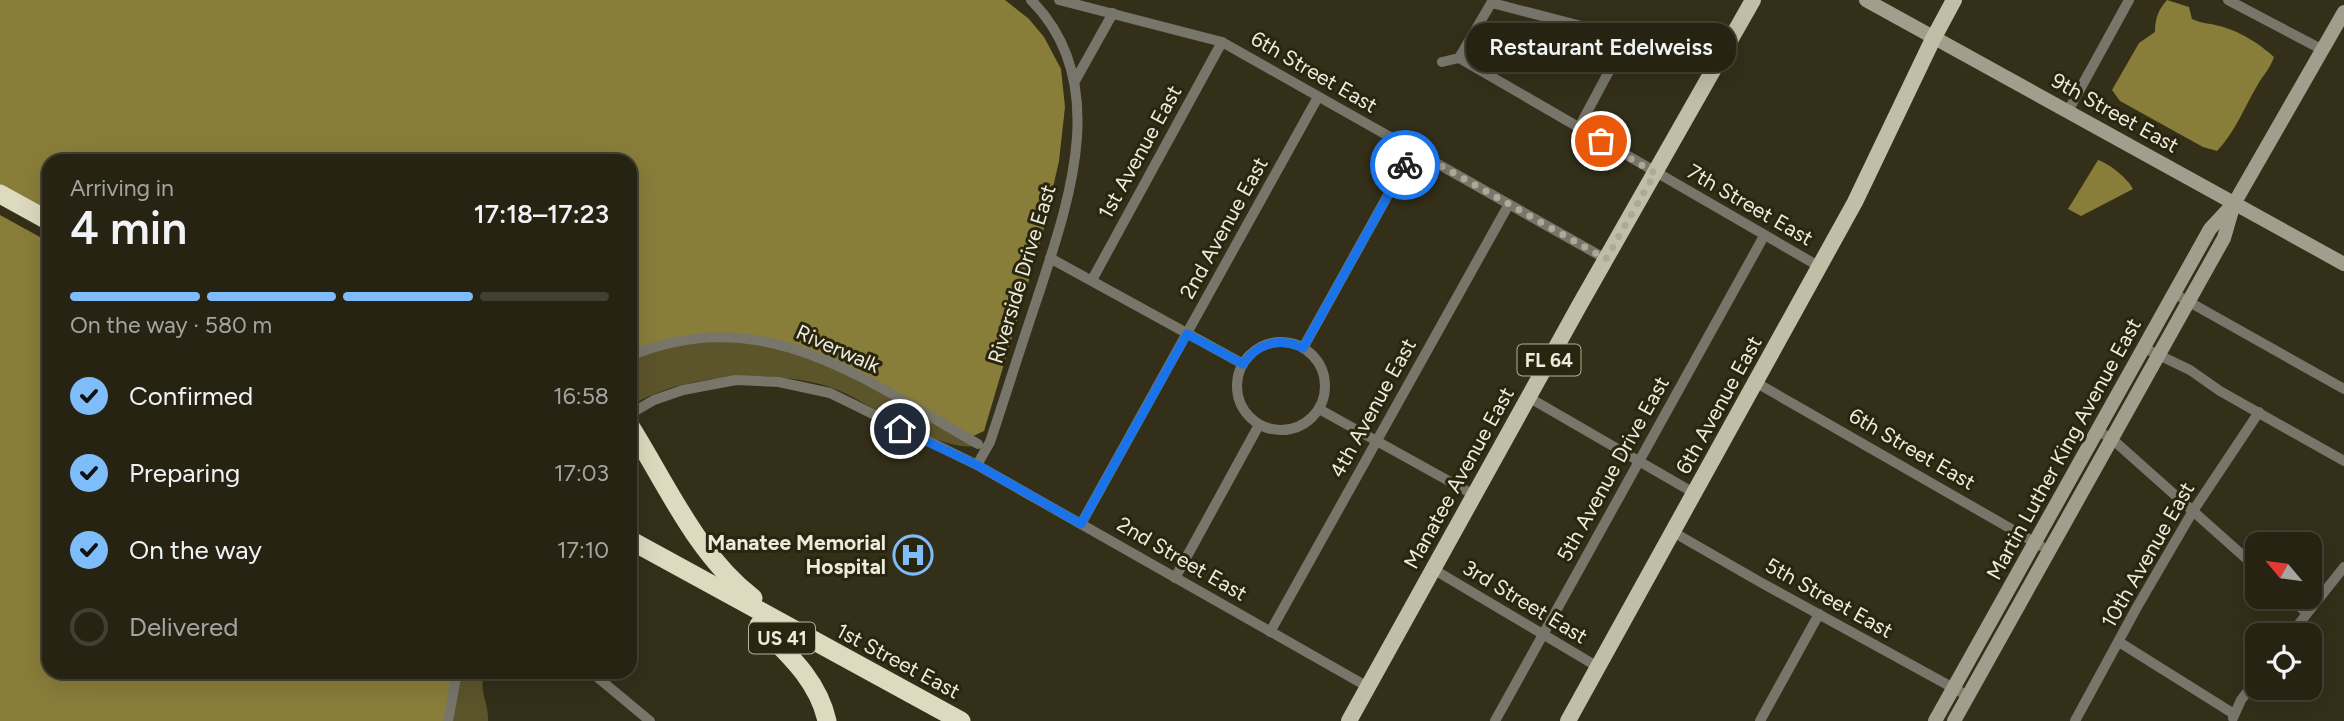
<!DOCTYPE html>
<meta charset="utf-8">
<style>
body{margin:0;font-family:Figtree,sans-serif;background:#2e2b1c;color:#f1f3f6;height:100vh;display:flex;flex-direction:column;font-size:26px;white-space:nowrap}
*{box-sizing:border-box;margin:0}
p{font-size:23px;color:#a4a4a0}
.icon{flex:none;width:38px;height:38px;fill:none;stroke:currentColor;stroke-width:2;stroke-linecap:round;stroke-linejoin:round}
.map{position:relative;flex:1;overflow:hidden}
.details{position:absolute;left:42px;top:154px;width:595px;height:525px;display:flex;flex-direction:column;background:#262313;border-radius:21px;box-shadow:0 7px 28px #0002,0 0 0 2px #424033}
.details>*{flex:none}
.needle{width:46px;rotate:299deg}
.buttons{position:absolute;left:2245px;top:532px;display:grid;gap:14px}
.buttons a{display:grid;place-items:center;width:77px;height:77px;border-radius:14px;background:#262313;box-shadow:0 7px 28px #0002,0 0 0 2px #424033;font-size:35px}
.pin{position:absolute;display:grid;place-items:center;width:60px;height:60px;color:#fff;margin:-30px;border:4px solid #fff;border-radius:50%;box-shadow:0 2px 7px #0007}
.courier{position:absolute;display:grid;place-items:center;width:70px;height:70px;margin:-35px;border:5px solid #1a73e8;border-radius:50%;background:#fff;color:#222;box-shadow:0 2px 9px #0007}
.bubble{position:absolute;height:49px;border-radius:21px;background:#262313;box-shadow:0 7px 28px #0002,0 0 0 2px #424033;font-size:23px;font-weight:600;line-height:49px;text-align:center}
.summary em{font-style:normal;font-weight:600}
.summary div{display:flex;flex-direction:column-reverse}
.summary{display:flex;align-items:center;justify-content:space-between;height:119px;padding:0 28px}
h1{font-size:46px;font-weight:600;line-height:52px}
.bar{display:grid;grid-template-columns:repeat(4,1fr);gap:10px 7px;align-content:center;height:84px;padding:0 28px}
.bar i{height:9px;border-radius:5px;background:#424033}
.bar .active{background:#7fbdfa}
.bar p{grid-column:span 4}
ol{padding:0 28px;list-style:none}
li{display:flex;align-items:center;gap:21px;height:77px}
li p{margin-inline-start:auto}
li .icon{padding:7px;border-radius:50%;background:#7fbdfa;color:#111;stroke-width:4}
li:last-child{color:#a4a4a0}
li i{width:38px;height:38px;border:4px solid #424033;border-radius:50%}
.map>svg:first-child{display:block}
.green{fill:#5c542a}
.water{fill:#897d3a}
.pier{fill:#332f19}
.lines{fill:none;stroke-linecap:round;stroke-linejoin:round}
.street{stroke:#78766b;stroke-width:10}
.secondary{stroke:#a19e8d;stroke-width:14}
.primary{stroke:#c1bda7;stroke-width:16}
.highway{stroke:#dedabf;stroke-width:19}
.done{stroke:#aca998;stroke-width:7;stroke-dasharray:0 12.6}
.route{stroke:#1a73e8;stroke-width:9}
.labels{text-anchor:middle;stroke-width:6;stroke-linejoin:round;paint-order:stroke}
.shield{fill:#29250f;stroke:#b2b09f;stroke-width:2}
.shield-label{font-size:19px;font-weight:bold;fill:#edebdd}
.street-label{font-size:21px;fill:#edebdd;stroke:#29250f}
.poi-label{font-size:21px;font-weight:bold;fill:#edebdd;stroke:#29250f;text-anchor:end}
</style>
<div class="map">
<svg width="2344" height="721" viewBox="0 0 2344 721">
<rect width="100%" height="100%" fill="#332f19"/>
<!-- green -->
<g class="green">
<path d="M689,337l111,9 174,100c-30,6 -100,-38 -127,-52 -56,-28 -166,-22 -217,13v-53z"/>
<path d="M454,672h30c-5,24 5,29 4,49h-43z"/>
</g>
<!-- water -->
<g class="water">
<path d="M0,0h1005l24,19 15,18 17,32 4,38 -6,54 -17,75 -58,195 -13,6 -133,-75 -96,-27 -112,19v-193h-581v511h405l-9,49h-445z"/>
<path d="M2167,0l22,7 3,12c10,5 17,4 27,7 19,4 41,18 55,31 -4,12 -11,18 -17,29 -13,22 -22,46 -40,65l-14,-4 -83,-46 -8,-11 27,-47 16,-11c0,-13 3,-22 12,-32z"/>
<path d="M2098,160c12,4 29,18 35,29l-52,27 -13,-7z"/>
</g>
<!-- pier -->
<path class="pier" d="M0,187l49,27v28l-49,-27z"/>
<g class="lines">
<!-- street -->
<g class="street">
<path d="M1059,0l163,42 384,217"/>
<path d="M2228,0l95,50"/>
<path d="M1492,3l201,52 23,10"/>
<path d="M1459,58l34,-58"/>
<path d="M1442,62l17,-4 361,209"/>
<path d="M1075,81l38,-68"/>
<path d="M2068,111l61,-111"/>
<path d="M1578,129l37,-69"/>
<path d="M1050,258l193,106"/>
<path d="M1092,280l130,-238"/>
<path d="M2175,294l169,95"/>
<circle cx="1281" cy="386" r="44"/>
<path d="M1303,348l110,-198"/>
<path d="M2144,348l46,22 30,21 124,70"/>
<path d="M630,356c135,-56 236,25 348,88"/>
<path d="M1755,382l286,164"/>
<path d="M1528,397l166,96"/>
<path d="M1319,409l155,86"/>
<path d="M630,414l24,-14 29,-10 53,-10 43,2 51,11 147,72 391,222"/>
<path d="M2098,431l14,8 146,130"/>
<path d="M977,465l13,-23c16,-48 31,-96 47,-143 31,-95 76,-217 -6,-299"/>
<path d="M1081,524l237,-427"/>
<path d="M1673,532l87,50 208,114"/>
<path d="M1433,569l165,98"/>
<path d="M1175,578l84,-153"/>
<path d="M2289,597l18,16"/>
<path d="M1270,632l239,-428"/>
<path d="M2290,635l54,-68"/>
<path d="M2119,642l115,72"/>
<path d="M591,672l59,49"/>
<path d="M2233,718l8,-18 17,-22"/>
<path d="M448,721l9,-49"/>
<path d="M1495,721l269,-485"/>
<path d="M1760,721l59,-107"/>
<path d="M2075,721l62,-114 56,-96 66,-99"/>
</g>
<!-- secondary -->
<g class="secondary">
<path d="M1866,0l478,264"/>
<path d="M1935,721l275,-492 25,-27 109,-190"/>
<path d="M1954,721l270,-483 9,-31"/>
</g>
<!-- primary -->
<g class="primary">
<path d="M1349,721l230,-415 174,-306"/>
<path d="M1568,721l287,-519 78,-163 21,-39"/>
</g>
<!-- highway -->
<g class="highway">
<path d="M0,194l49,27"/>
<path d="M630,426c37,59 67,129 123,172"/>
<path d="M630,540l331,181"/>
<path d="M759,625c29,29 59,55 68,96"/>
</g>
</g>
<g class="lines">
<!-- done -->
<path class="done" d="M1405,165l8,-15 193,109 49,-86 -54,-32"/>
<!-- route -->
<path class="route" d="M900,429l77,36 104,59 106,-190 56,30c14,-21 37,-27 60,-16l102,-183"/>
</g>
<!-- icons -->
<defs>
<g id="hospital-ring" transform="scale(2.0125)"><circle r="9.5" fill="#29250f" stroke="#7fbdfa" stroke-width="1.5"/><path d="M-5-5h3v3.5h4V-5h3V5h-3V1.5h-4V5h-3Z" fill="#7fbdfa"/></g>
</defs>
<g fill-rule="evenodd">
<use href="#hospital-ring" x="913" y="555"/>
</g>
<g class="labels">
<!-- shield labels -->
<g class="shield">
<rect x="1517.5" y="344.5" width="63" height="31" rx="5"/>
<rect x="749" y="622.5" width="66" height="31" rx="5"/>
</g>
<g class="shield-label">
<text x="1549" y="367">FL 64</text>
<text x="782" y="645">US 41</text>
</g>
<!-- street labels -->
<g class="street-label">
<text transform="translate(1314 72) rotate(30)" y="7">6th Street East</text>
<text transform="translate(2115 113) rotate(29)" y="7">9th Street East</text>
<text transform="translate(1140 152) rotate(-61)" y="7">1st Avenue East</text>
<text transform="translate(1750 205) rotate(30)" y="7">7th Street East</text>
<text transform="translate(1224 228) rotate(-61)" y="7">2nd Avenue East</text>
<text transform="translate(1022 274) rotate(-73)" y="7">Riverside Drive East</text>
<text transform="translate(838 349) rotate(24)" y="7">Riverwalk</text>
<text transform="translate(1719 405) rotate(-61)" y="7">6th Avenue East</text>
<text transform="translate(1373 408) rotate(-61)" y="7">4th Avenue East</text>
<text transform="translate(1912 449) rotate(30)" y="7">6th Street East</text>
<text transform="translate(2064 449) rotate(-61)" y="7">Martin Luther King Avenue East</text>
<text transform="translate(1613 469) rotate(-61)" y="7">5th Avenue Drive East</text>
<text transform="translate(1459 478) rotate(-61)" y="7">Manatee Avenue East</text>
<text transform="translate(2148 555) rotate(-60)" y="7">10th Avenue East</text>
<text transform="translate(1182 559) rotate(30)" y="7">2nd Street East</text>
<text transform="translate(1829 598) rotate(29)" y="7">5th Street East</text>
<text transform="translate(1525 602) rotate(31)" y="7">3rd Street East</text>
<text transform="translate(898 661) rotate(28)" y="7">1st Street East</text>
</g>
<!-- poi labels -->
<g class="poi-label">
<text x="886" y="550">Manatee Memorial<tspan x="886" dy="24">Hospital</tspan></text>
</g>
</g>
</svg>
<div class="buttons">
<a><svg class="needle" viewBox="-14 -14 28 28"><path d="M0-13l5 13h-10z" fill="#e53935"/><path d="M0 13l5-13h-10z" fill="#a4a4a0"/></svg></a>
<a><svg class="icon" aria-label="locate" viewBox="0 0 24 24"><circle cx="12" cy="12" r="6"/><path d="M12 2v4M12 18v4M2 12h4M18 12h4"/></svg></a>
</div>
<div class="pin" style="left:1601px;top:141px;background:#ea580c"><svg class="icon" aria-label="bag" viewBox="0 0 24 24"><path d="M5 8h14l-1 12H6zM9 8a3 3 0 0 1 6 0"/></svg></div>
<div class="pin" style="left:900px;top:429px;background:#1f2937"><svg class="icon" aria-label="home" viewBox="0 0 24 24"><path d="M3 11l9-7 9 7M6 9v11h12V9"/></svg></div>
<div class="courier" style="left:1405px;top:165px"><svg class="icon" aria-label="bike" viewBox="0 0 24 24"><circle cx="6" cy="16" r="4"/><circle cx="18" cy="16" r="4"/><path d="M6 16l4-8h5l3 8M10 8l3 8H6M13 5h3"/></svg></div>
<div class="bubble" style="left:1466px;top:23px;width:270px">Restaurant Edelweiss</div>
<section class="details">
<div class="summary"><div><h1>4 min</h1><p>Arriving in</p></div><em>17:18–17:23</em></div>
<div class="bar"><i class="active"></i><i class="active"></i><i class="active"></i><i></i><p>On the way · 580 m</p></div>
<ol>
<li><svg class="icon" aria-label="check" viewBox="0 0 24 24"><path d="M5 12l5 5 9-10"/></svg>Confirmed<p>16:58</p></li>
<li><svg class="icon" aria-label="check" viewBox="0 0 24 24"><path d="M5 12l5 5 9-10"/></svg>Preparing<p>17:03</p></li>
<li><svg class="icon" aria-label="check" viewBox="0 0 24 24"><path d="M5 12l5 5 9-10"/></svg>On the way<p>17:10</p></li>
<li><i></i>Delivered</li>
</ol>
</section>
</div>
